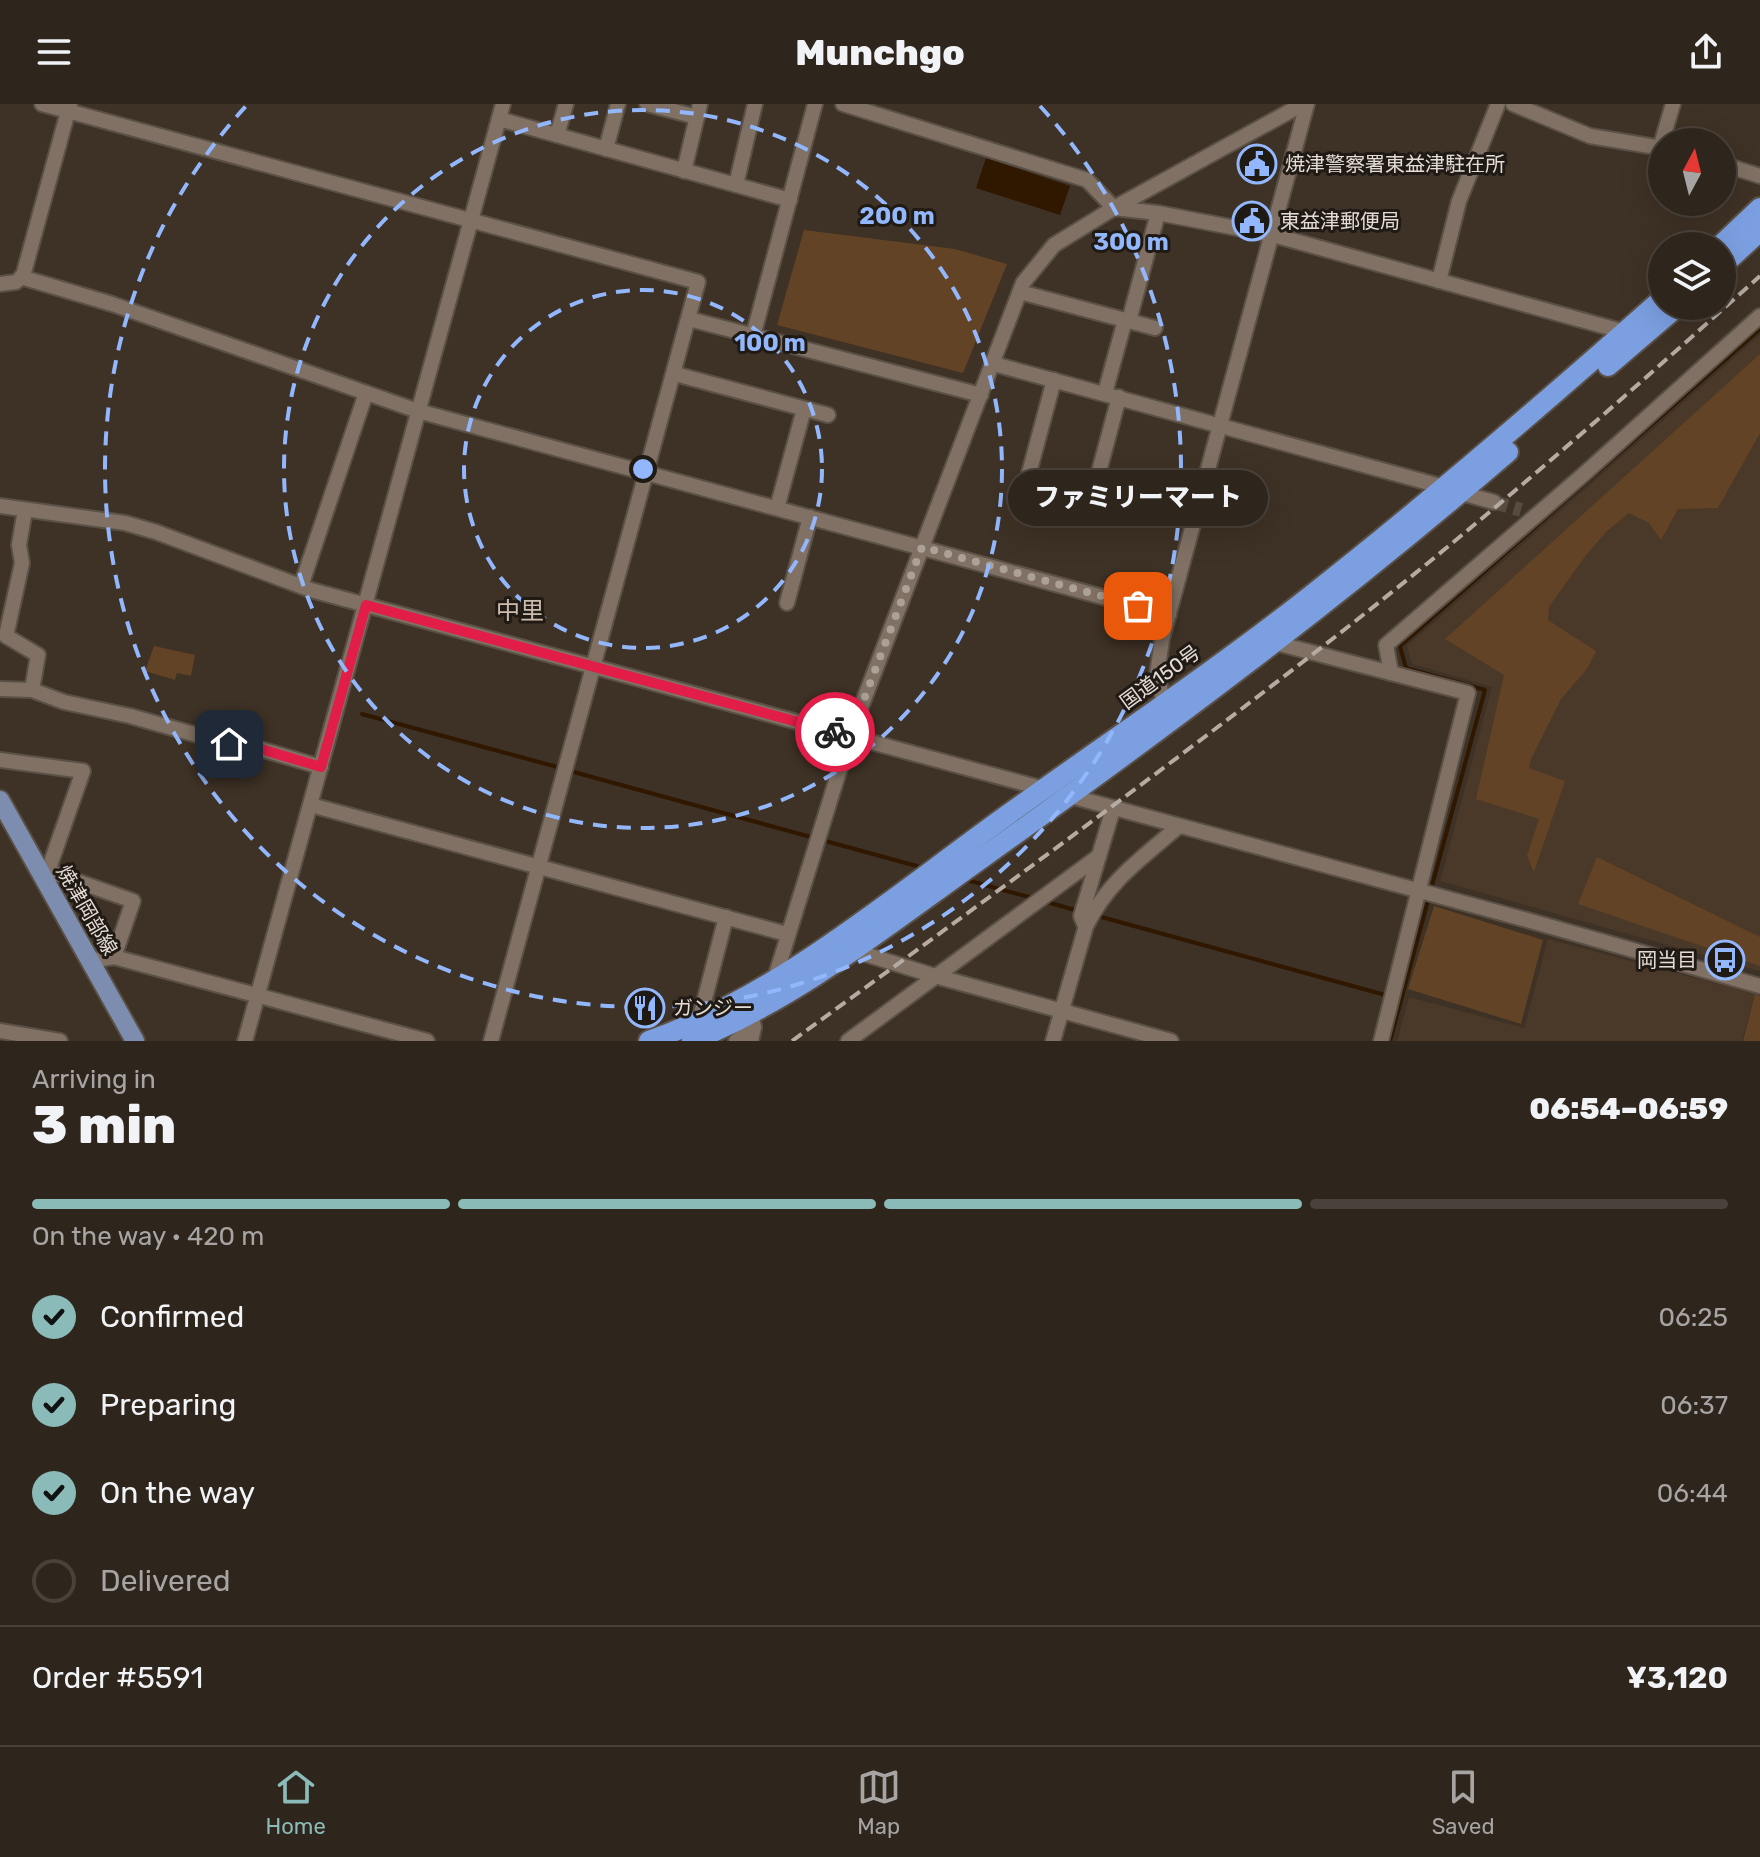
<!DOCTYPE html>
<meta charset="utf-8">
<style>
body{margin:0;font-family:Rubik,"Noto Sans JP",sans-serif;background:#362d25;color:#f1f3f6;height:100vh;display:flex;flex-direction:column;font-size:30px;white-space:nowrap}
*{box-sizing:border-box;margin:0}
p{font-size:26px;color:#a7a5a3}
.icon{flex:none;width:44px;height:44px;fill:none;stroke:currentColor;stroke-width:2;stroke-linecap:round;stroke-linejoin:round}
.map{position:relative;height:937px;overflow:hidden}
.details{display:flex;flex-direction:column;background:#2e251c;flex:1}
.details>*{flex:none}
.needle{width:52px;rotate:7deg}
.buttons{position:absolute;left:1648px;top:24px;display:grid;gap:16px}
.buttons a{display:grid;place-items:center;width:88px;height:88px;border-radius:50%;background:#2e251c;box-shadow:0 8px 32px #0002,0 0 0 2px #49423b;font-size:40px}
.pin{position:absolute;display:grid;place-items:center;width:68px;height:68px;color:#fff;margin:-34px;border-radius:16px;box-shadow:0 4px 12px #0006}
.courier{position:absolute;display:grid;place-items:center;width:80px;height:80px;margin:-40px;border:6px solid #e11d48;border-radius:50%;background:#fff;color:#222;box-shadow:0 2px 10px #0007}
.bubble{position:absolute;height:56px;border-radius:28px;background:#2e251c;box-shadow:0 8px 32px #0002,0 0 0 2px #49423b;font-size:26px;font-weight:800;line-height:56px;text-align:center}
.summary em{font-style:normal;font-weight:800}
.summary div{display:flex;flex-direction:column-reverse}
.summary{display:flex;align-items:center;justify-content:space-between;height:136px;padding:0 32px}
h1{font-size:52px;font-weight:800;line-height:60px}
.bar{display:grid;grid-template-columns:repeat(4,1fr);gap:12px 8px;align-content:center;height:96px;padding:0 32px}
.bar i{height:10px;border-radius:6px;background:#49423b}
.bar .current{background:#8bbbb9}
.bar p{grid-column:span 4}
.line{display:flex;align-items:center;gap:20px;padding:0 32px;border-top:2px solid #49423b}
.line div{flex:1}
ol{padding:0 32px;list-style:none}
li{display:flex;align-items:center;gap:24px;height:88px}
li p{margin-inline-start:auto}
li .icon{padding:8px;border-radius:50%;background:#8bbbb9;color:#111;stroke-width:4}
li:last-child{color:#a7a5a3}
li i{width:44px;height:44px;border:4px solid #49423b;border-radius:50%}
header{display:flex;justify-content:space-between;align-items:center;height:104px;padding:0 32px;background:#2e251c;font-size:36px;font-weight:800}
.tabs{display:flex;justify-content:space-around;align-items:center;height:112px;border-top:2px solid #49423b;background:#2e251c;font-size:22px;color:#a7a5a3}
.tabs a{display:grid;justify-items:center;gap:4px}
.tabs .current{color:#8bbbb9}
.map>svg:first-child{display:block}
.built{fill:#4a3828}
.green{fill:#634325}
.water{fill:#301700}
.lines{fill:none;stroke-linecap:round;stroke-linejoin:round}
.stream{stroke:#301700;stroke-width:4}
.minor-tunnel{stroke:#574b3f;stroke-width:14;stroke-dasharray:14 7;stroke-linecap:butt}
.minor-casing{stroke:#5a5046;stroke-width:18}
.major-casing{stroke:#5a5046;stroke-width:22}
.highway-casing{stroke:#5a5046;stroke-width:24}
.minor{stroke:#807164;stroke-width:14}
.major{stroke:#7d8daf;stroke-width:18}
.highway{stroke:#7b9fe1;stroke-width:20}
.rail{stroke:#b5aba2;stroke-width:4;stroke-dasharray:12 6;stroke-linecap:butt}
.done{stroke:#aba197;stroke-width:8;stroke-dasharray:0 14.4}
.route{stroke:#e11d48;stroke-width:10}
.ring{fill:none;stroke:#92b7fd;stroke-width:4;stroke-dasharray:14 10}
.labels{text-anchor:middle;stroke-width:6;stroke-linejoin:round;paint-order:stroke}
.poi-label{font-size:20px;fill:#e5ddd5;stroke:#201a15;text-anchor:start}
.street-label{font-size:20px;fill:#e5ddd5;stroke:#201a15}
.quarter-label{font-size:24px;fill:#ccbcad;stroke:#201a15}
.centre{fill:#92b7fd;stroke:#201a15;stroke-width:4}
.ring-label{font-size:24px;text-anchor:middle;font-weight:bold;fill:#92b7fd;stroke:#201a15;stroke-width:6;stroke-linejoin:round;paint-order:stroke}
</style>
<header><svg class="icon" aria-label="menu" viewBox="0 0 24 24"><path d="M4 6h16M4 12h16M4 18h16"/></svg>Munchgo<svg class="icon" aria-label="share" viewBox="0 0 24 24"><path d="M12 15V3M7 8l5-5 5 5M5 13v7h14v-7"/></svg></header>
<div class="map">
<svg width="1760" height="937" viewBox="0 0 1760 937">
<rect width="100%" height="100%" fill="#3e3125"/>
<!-- built -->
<g class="built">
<path d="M1760,231v636l-320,-90 52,-194 -80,-23 -5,-18z"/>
<path d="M1548,835l207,55 -13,47h-345l12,-44 115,31z"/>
</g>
<!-- green -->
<g class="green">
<path d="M804,126l151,19 52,15 -44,109 -186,-48z"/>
<path d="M1760,250v79l-42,75 -40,1 -17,31 -12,-17 -20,-10 -22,18 -21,24 -37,52 -1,13 48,31 -9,18 -26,30 -30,60 -2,9 36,13 -31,91 -7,-16 12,-37 -63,-20 28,-124 -59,-36z"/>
<path d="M154,542l41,9 -4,21 -14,-3 -2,7 -30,-9z"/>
<path d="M1597,753l163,80v29l-182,-62z"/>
<path d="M1434,802l109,34 -22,84 -113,-35z"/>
<path d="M1755,890l5,2v45h-17z"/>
</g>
<!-- water -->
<path class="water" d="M986,54l84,28 -10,29 -84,-27z"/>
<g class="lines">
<!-- stream -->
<g class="stream">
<path d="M362,610l199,54"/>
<path d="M570,667l354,97"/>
<path d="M963,775l73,20"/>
<path d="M1044,797l34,10"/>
<path d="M1094,811l306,84"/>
<path d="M1390,937l95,-351 -79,-22 -6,-22 360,-317"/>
</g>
<!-- minor-tunnel -->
<path class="minor-tunnel" d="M1494,398l27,8"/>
<!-- minor casing -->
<g class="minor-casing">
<g id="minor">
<path d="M42,0l656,178 -207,759"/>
<path d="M647,0l50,13"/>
<path d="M843,0l244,76 27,28 44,5 115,22 352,97"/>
<path d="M1513,0l77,32 72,12"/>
<path d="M499,15l291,81"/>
<path d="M557,31l9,-31"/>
<path d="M1660,44l13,-44"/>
<path d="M606,45l12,-45"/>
<path d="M1722,60l38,12"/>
<path d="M684,67l16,-67"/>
<path d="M736,81l19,-81"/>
<path d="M21,173l91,27 306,107 751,204"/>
<path d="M1439,177l20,-80 39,-97"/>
<path d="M0,180l16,-2 7,-6 47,-172"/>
<path d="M1020,188l135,36"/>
<path d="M689,215l292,76"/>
<path d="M1129,217l29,-108"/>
<path d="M753,232l62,-232"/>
<path d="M994,260l450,123"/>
<path d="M675,270l153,41"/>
<path d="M1105,289l20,-73"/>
<path d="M1094,386l25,-93"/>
<path d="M1461,389l33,9"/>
<path d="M1021,399l33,-123"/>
<path d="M0,402l125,17 31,9 155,58 1216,330 233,66"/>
<path d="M777,404l27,-99"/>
<path d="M25,406l-6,35 3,18 -16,73 32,19 -6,35"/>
<path d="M301,482l65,-193"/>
<path d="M787,499l23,-86"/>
<path d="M1272,538l119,31"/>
<path d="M0,585l32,1 32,12 66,14 99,28 25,3 67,20"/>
<path d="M1166,607l-9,-36 5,-36 145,-535"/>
<path d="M0,656l83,11 -35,100"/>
<path d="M311,701l476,129"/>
<path d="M42,770l6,-3 85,30 -19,56"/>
<path d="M1085,822l-4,-10 32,-107"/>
<path d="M852,846l83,26 236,65"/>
<path d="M90,857l24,-4 313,84"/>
<path d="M774,877l76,-245 173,-453 31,-38 60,-37 189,-104"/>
<path d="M751,910l3,13 -3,14"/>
<path d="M699,917l27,-104"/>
<path d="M0,927l60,10"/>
<path d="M245,937l258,-937"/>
<path d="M736,937l18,-14"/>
<path d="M848,937l251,-185"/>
<path d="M1053,937l33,-115c23,-46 55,-67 93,-100"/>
<path d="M1381,937l87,-348 -77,-20 -5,-28 198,-171 176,-158"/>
</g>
</g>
<!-- major casing -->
<g class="major-casing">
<path id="major" d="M0,696l135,241"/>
</g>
<!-- highway casing -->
<g class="highway-casing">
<g id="highway">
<path d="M1720,142l40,-38"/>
<path d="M1722,162l38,-35"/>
<path d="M1608,262l70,-60"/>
<path d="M649,937c132,-47 244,-144 357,-225 101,-73 205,-142 303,-219 121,-95 238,-196 353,-298"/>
<path d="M692,937c106,-43 197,-117 290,-183 180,-128 358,-261 526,-406"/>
</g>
</g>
<!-- minor -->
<use href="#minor" class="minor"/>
<!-- major -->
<use href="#major" class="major"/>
<!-- highway -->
<use href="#highway" class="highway"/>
<!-- rail -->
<path class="rail" d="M792,937c187,-136 374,-272 557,-415 142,-111 277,-230 411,-350"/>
</g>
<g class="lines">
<!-- done -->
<path class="done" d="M835,628l15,4 72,-189 216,59"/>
<!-- route -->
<path class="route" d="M229,640l25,3 67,20 45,-162 469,127"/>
</g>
<!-- distance rings -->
<g class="ring">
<circle cx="643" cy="365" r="179"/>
<circle cx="643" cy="365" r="359"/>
<path d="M1040 2A538 538 0 1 1 246 2"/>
</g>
<!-- icons -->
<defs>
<g id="civic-ring" transform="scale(2)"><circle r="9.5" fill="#201a15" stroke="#92b7fd" stroke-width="1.5"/><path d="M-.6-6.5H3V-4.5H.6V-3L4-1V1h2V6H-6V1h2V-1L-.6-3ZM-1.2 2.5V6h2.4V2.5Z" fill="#92b7fd"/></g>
<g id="bus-ring" transform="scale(2)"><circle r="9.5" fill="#201a15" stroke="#92b7fd" stroke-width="1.5"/><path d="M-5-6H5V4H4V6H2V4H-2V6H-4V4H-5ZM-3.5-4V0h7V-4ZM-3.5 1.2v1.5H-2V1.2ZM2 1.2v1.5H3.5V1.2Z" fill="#92b7fd"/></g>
<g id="restaurant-ring" transform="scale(2)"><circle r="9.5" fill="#201a15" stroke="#92b7fd" stroke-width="1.5"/><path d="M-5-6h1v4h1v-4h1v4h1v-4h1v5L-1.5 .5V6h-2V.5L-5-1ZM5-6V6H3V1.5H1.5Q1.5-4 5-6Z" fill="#92b7fd"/></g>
</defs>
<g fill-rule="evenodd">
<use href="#civic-ring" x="1257" y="60"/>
<use href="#civic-ring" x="1252" y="117"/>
<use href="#bus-ring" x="1725" y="856"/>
<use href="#restaurant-ring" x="645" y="904"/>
</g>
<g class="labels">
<!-- poi labels -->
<g class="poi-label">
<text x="1285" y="67">焼津警察署東益津駐在所</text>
<text x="1280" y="124">東益津郵便局</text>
<text x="1697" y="863" text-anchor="end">岡当目</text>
<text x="673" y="911">ガンジー</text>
</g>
<!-- street labels -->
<g class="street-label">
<text transform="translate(1160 573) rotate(-36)" y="7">国道150号</text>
<text transform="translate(87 806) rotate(60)" y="7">焼津岡部線</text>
</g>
<!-- quarter labels -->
<g class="quarter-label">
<text x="520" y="515">中里</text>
</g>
</g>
<circle cx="643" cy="365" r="12" class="centre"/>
<g class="ring-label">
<text x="897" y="120">200 m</text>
<text x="1131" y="146">300 m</text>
<text x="770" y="247">100 m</text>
</g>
</svg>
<div class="buttons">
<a><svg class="needle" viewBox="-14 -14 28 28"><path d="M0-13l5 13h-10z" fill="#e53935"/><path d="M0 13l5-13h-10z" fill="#a7a5a3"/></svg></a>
<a><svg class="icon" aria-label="layers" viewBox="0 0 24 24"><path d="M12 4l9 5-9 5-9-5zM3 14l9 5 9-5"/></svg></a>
</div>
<div class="pin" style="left:1138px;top:502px;background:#ea580c"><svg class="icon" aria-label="bag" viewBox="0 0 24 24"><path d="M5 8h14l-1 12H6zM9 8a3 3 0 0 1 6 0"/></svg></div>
<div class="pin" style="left:229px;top:640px;background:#1f2937"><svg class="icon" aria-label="home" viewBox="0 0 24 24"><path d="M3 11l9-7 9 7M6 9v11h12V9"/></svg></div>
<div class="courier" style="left:835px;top:628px"><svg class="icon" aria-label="bike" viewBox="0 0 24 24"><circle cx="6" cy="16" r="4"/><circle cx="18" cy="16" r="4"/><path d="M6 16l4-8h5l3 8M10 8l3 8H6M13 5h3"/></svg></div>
<div class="bubble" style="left:1008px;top:366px;width:260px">ファミリーマート</div>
</div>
<section class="details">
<div class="summary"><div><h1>3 min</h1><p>Arriving in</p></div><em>06:54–06:59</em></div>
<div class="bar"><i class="current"></i><i class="current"></i><i class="current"></i><i></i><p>On the way · 420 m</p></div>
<ol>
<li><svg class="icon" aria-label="check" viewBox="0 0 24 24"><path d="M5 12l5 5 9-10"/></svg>Confirmed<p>06:25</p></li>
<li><svg class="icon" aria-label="check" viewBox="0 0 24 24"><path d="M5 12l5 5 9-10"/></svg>Preparing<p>06:37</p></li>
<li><svg class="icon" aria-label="check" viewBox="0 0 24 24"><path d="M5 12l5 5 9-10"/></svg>On the way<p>06:44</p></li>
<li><i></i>Delivered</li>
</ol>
<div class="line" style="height:104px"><div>Order #5591</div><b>¥3,120</b></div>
</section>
<nav class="tabs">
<a class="current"><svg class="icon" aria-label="home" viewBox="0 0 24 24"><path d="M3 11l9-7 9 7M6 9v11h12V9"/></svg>Home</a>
<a><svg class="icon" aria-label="map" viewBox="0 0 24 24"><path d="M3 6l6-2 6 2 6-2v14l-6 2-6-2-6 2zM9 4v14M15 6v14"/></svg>Map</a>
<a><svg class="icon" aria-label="saved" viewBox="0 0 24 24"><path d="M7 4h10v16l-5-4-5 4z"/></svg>Saved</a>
</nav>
